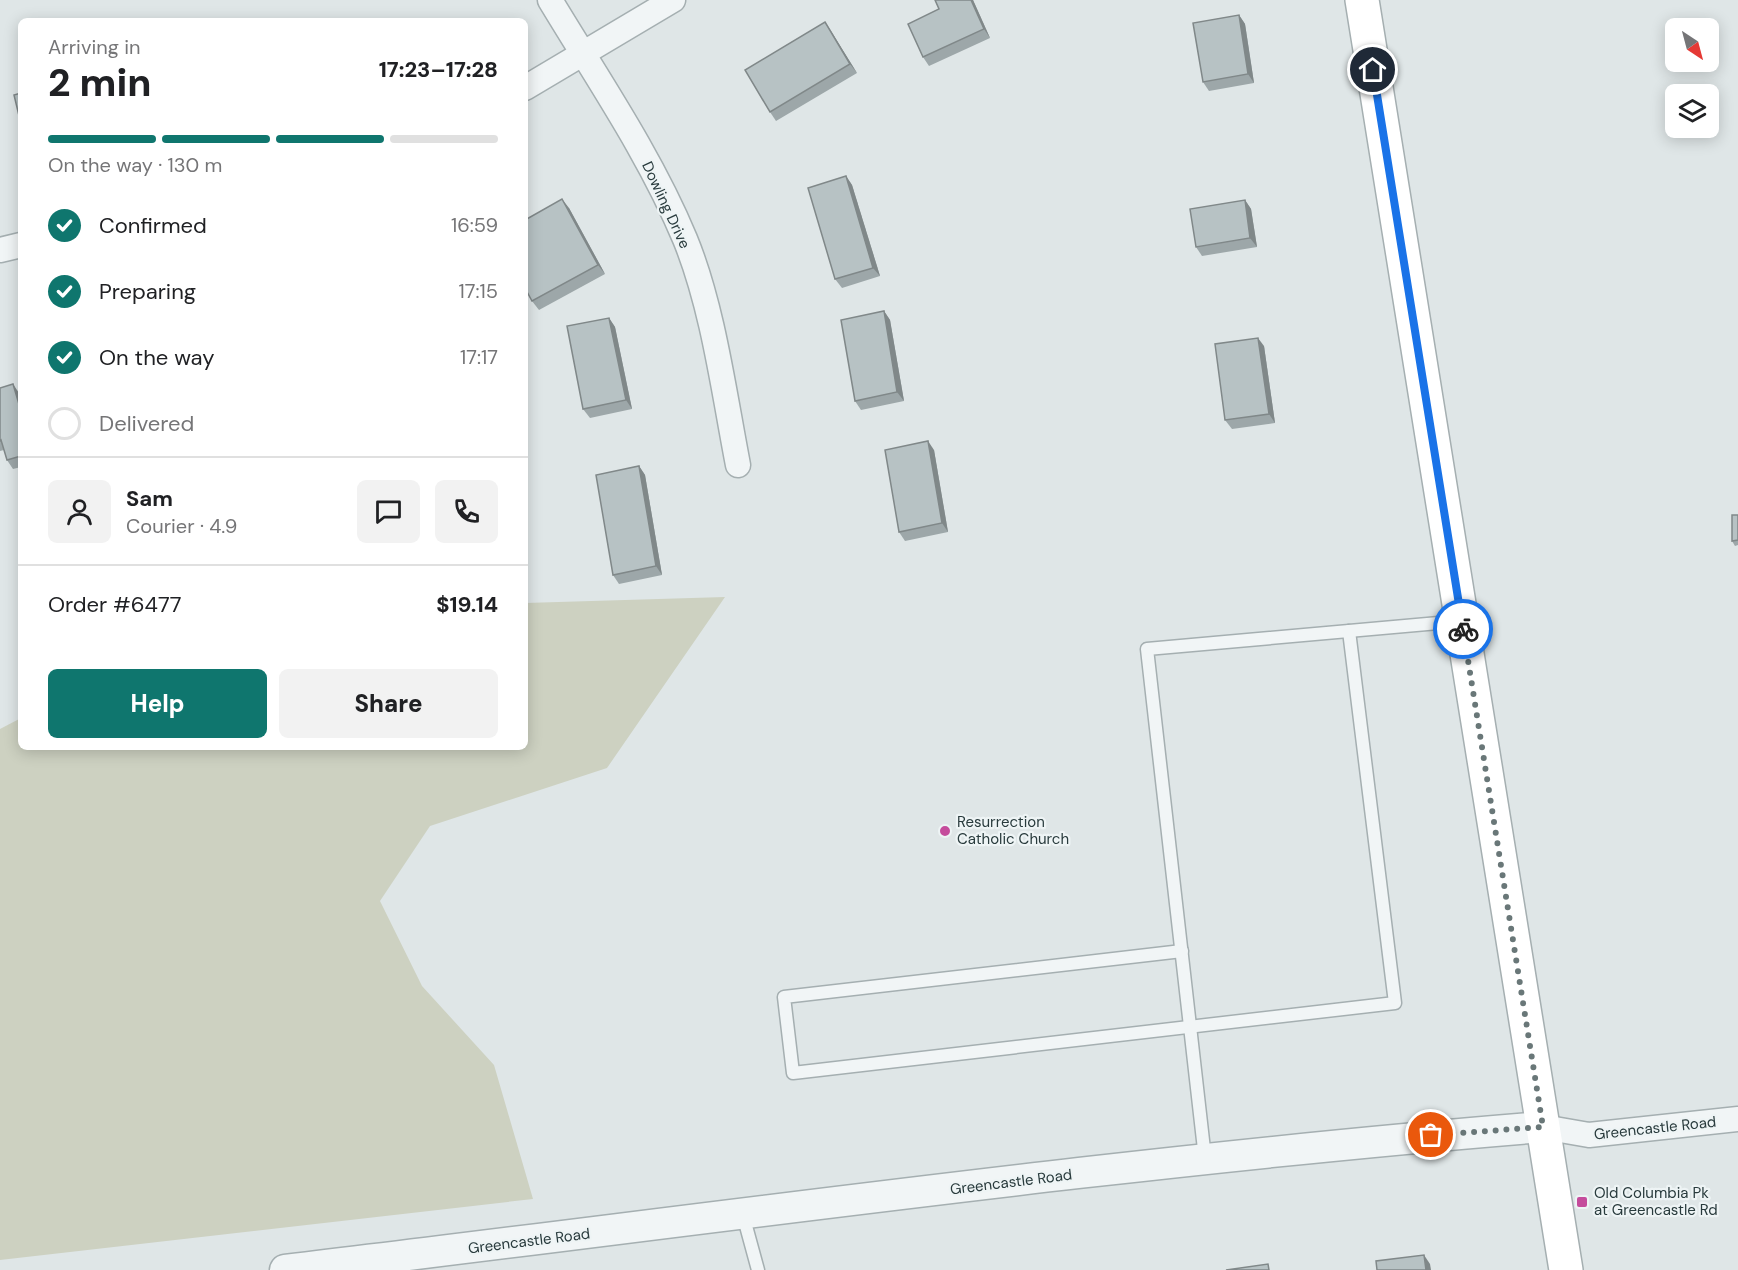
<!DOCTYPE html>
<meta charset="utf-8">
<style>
body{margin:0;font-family:"DM Sans",sans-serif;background:#f2f2f2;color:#202124;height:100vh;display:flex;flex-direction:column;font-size:22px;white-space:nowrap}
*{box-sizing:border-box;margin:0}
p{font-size:20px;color:#757577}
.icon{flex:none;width:33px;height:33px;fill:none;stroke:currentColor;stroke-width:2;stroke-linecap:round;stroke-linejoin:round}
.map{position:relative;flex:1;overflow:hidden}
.side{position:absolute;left:18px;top:18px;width:510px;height:732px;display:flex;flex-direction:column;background:#fff;border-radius:9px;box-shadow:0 3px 15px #0003}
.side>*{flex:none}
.needle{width:39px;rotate:144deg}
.tools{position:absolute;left:1665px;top:18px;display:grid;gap:12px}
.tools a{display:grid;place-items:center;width:54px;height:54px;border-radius:9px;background:#fff;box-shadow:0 3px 15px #0003;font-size:30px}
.pin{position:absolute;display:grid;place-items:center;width:51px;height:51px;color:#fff;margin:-26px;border:3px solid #fff;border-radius:50%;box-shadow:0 2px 6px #0007}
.courier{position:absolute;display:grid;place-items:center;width:60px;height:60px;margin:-30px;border:4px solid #1a73e8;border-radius:50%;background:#fff;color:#222;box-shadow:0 2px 8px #0007}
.summary em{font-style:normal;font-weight:800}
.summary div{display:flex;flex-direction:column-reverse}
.summary{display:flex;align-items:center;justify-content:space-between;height:102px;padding:0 30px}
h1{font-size:39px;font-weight:800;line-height:45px}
.bar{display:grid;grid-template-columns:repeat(4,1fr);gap:9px 6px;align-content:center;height:72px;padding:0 30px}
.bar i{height:8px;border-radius:4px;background:#e0e0e0}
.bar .active{background:#0f766e}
.bar p{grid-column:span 4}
.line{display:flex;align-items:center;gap:15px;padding:0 30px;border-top:2px solid #e0e0e0}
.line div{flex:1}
.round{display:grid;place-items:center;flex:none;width:63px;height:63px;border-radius:9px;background:#f2f2f2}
ol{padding:0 30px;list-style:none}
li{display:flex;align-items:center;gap:18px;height:66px}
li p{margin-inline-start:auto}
li .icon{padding:6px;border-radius:50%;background:#0f766e;color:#fff;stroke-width:4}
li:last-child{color:#757577}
li i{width:33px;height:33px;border:3px solid #e0e0e0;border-radius:50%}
.primary-button{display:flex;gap:12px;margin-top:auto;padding:12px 30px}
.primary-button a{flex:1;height:69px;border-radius:9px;background:#0f766e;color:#fff;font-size:24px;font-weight:800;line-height:69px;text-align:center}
.primary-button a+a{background:#f2f2f2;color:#202124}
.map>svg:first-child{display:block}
.green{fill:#cdd1c1}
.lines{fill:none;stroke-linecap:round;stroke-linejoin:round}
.service-casing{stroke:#a5afb1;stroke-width:15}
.minor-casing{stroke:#a5afb1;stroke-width:27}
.tertiary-casing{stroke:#a5afb1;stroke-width:33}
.secondary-casing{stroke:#a5afb1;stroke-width:36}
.service{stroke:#f1f5f6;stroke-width:12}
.minor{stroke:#f1f5f6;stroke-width:24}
.tertiary{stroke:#f1f5f6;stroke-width:30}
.secondary{stroke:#fff;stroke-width:33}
.wall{fill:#9da7a9}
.shaded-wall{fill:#808889}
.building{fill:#b7c2c4;stroke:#808889;stroke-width:1.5}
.done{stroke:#697778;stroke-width:6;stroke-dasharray:0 10.8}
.route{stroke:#1a73e8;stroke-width:8}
.poi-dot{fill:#c54c9c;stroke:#eef4f5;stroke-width:2}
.labels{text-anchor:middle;stroke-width:4.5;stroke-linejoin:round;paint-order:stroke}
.street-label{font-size:15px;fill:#293b3d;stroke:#eef4f5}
.poi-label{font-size:15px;fill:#293b3d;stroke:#eef4f5;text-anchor:start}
</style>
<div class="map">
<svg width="1738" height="1270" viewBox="0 0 1738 1270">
<rect width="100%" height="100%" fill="#dfe6e7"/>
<!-- green -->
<path class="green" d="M725,597l-118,171 -177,58 -50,75 42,85 72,79 39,134 -533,61v-531l21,-11v29h504v-144z"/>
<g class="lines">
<!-- service casing -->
<g class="service-casing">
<g id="service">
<path d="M1182,951l-398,46 9,76 602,-70 -46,-372"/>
<path d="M1205,1158l-58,-509 314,-28"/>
<path d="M743,1215l15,55"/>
</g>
</g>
<!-- minor casing -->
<g class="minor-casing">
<g id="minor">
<path d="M550,0c47,78 100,155 135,239 28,68 39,154 53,226"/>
<path d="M525,88l148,-88"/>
<path d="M0,250l21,-5"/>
<path d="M1543,1127l46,8 149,-16"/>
</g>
</g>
<!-- tertiary casing -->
<g class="tertiary-casing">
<path id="tertiary" d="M285,1270c419,-50 837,-109 1258,-143"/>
</g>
<!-- secondary casing -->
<g class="secondary-casing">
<path id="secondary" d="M1362,0l204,1270"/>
</g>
<!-- service -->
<use href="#service" class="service"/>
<!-- minor -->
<use href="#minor" class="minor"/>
<!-- tertiary -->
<use href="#tertiary" class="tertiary"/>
<!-- secondary -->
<use href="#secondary" class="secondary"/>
</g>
<!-- wall -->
<g class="wall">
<path d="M935,0h38l17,38 -61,28 -6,-9 16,-48z"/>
<path d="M1239,15l6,9 9,59 -45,8 -6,-9z"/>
<path d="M825,22l32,51 -81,48 -6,-9z"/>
<path d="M846,176l6,9 28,91 -38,12 -7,-9z"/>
<path d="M1245,200l6,9 6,38 -55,9 -6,-9z"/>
<path d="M569,208l36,66 -66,36 -7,-9z"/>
<path d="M884,311l6,9 14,81 -43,9 -6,-9z"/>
<path d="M609,318l6,9 17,82 -42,9 -7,-9z"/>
<path d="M1264,346l11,77 -43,6 -7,-9z"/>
<path d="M0,388l19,5 2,6v68l-8,2 -6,-9 -3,-10 -4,1z"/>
<path d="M934,450l14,82 -43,9 -6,-9z"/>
<path d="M639,466l6,9 17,100 -43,9 -6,-9z"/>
<path d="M1738,515v30l-3,1 -3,-5z"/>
</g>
<!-- shaded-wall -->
<g class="shaded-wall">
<path d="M971,0h2l17,38 -6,-9z"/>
<path d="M1239,15l6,9 9,59 -6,-9z"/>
<path d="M825,22l6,9 26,42 -7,-9z"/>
<path d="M846,176l6,9 28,91 -7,-8z"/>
<path d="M562,199l7,9 36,66 -7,-9z"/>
<path d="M1245,200l6,9 6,38 -7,-9z"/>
<path d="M884,311l6,9 14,81 -7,-9z"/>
<path d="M609,318l6,9 17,82 -6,-9z"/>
<path d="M1258,338l6,8 11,77 -6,-9z"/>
<path d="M13,384l6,9 2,6v12z"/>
<path d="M928,441l6,9 14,82 -6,-9z"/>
<path d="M639,466l6,9 17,100 -6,-9z"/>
<path d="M1424,1255l6,9 1,6h-5z"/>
</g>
<!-- building -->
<g class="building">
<path d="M935,0h36l13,29 -61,28 -15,-33 31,-15z"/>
<path d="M1239,15l9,59 -45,8 -10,-59z"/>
<path d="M825,22l25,42 -80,48 -25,-42z"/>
<path d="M21,93v31l-7,-29z"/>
<path d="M846,176l27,92 -38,11 -27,-91z"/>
<path d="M562,199l36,66 -66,36 -7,-13v-68z"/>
<path d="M1245,200l5,38 -54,9 -6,-38z"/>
<path d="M884,311l13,81 -42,9 -14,-81z"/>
<path d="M609,318l17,82 -43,9 -16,-83z"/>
<path d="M1258,338l11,76 -44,6 -10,-76z"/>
<path d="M13,384l8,27v45l-14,4 -6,-20 -1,1v-53z"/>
<path d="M928,441l14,82 -43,9 -14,-82z"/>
<path d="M639,466l17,100 -43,9 -17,-100z"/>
<path d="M1732,515h6v25l-6,1z"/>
<path d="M1424,1255l2,15h-49l-1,-9z"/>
<path d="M1268,1264l1,6h-43z"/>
</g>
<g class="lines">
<!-- done -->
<path class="done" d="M1431,1135l112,-8 -80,-498"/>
<!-- route -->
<path class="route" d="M1373,70l90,559"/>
</g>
<!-- markers -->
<g class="poi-dot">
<circle cx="945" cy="831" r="6"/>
<rect x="1576" y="1196" width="12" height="12" rx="3"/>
</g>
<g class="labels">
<!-- street labels -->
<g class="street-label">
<text transform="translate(666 205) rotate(65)" y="5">Dowling Drive</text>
<text transform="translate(1655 1128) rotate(-6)" y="5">Greencastle Road</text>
<text transform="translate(1011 1182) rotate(-7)" y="5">Greencastle Road</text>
<text transform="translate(529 1241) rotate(-7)" y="5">Greencastle Road</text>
</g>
<!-- poi labels -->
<g class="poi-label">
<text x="957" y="827">Resurrection<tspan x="957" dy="17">Catholic Church</tspan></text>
<text x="1594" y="1198">Old Columbia Pk<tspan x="1594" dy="17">at Greencastle Rd</tspan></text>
</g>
</g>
</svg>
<div class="tools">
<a><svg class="needle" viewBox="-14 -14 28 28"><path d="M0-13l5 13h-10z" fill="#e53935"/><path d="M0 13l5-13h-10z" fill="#757577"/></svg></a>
<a><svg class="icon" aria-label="layers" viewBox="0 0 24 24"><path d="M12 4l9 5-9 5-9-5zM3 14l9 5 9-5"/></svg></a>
</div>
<div class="pin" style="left:1431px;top:1135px;background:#ea580c"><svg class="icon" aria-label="bag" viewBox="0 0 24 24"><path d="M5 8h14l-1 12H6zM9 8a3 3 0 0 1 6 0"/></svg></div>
<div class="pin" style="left:1373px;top:70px;background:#1f2937"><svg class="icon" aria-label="home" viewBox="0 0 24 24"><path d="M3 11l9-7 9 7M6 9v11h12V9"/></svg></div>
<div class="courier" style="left:1463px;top:629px"><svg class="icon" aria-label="bike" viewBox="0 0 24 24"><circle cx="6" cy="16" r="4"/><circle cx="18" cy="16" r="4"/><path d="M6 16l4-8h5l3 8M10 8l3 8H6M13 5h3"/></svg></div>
<section class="side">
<div class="summary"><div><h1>2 min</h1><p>Arriving in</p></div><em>17:23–17:28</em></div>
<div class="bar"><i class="active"></i><i class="active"></i><i class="active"></i><i></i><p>On the way · 130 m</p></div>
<ol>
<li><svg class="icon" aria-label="check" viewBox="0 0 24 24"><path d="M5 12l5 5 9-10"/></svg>Confirmed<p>16:59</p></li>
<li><svg class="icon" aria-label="check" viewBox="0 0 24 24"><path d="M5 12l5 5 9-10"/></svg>Preparing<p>17:15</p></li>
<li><svg class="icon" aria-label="check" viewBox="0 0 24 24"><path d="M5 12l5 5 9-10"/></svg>On the way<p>17:17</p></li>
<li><i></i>Delivered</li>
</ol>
<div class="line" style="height:108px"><a class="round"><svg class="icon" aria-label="person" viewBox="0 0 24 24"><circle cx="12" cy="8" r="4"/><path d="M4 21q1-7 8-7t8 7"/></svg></a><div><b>Sam</b><p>Courier · 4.9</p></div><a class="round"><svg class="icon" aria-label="chat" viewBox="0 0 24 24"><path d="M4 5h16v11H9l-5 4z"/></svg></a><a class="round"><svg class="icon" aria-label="phone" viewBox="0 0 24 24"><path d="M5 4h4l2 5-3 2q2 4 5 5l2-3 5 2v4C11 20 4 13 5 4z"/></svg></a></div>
<div class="line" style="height:78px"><div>Order #6477</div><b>$19.14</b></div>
<div class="primary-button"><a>Help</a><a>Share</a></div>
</section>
</div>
